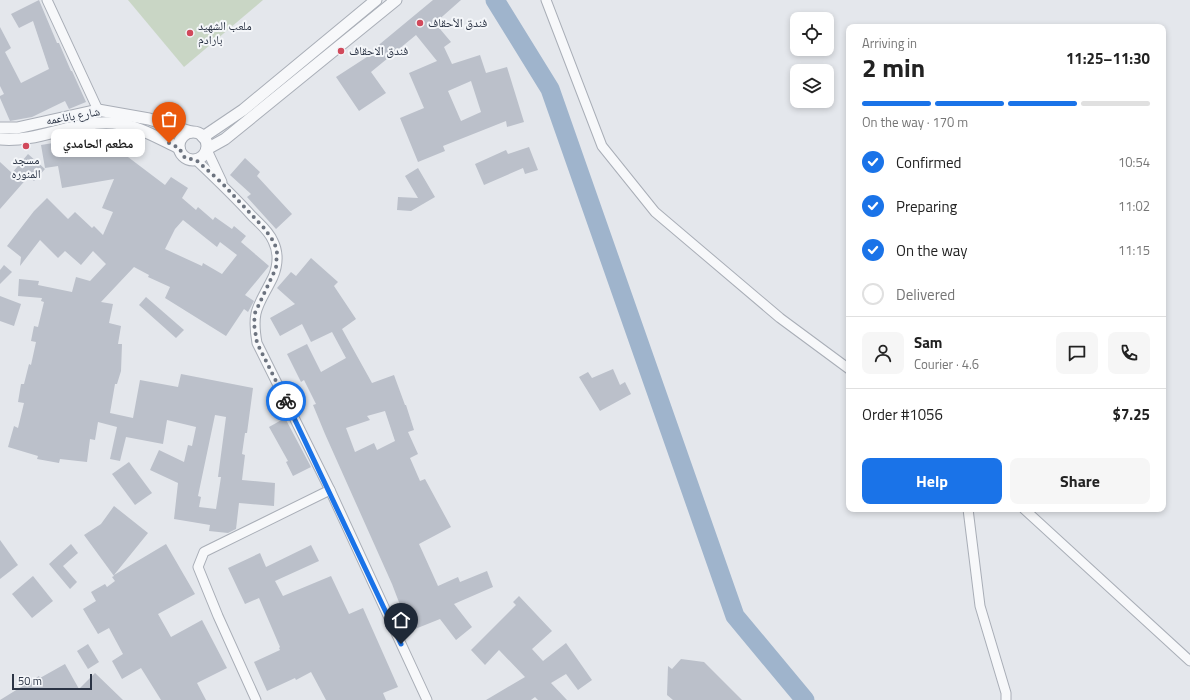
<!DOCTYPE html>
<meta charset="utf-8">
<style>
body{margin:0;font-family:"Titillium Web","Noto Naskh Arabic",sans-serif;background:#f6f6f6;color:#222;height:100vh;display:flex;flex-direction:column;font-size:15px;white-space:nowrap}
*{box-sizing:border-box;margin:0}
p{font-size:13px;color:#767676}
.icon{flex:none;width:22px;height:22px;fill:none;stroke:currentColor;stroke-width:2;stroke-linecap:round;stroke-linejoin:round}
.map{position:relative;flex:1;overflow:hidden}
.drawer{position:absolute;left:846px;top:24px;width:320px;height:488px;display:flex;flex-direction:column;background:#fff;border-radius:8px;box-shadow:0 2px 6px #0003}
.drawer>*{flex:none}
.controls{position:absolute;left:790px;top:12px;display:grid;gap:8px}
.controls a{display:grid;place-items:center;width:44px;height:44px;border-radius:8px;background:#fff;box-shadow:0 2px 6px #0003;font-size:20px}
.scale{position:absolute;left:12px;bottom:10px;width:80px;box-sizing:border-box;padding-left:4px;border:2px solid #2b3445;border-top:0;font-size:11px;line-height:14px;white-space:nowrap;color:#2b3445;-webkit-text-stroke:3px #f4f6f9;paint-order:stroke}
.pin{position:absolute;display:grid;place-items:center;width:34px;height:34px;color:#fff;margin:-41px -17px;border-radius:50% 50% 50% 0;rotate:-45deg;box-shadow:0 0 4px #0007}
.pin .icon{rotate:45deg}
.courier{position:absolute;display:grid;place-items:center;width:40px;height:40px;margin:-20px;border:3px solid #1a73e8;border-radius:50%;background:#fff;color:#222;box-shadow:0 1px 5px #0007}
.bubble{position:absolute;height:28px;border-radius:8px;background:#fff;box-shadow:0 2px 6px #0003;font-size:13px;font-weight:700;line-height:28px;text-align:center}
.summary em{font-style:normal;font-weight:700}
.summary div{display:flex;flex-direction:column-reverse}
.summary{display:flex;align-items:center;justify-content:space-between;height:68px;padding:0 16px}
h1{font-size:26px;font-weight:700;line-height:30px}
.bar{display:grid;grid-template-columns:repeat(4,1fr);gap:6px 4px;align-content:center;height:48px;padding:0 16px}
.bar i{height:5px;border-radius:3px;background:#e0e0e0}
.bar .on{background:#1a73e8}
.bar p{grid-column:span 4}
.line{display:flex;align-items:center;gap:10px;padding:0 16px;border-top:1px solid #e0e0e0}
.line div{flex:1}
.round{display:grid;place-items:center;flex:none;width:42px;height:42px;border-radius:8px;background:#f6f6f6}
ol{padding:0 16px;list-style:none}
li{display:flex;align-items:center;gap:12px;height:44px}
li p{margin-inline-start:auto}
li .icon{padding:4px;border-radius:50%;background:#1a73e8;color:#fff;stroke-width:4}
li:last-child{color:#767676}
li i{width:22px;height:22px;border:2px solid #e0e0e0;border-radius:50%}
.button{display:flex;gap:8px;margin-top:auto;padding:8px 16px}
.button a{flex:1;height:46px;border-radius:8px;background:#1a73e8;color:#fff;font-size:16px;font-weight:700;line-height:46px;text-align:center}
.button a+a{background:#f6f6f6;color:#222}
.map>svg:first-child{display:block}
.green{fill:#c9d6c5}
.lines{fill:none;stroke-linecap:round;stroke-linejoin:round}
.river{stroke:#9fb4cc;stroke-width:19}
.building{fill:#bbc0ca;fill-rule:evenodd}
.minor-casing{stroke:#a9aeb7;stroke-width:11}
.tertiary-casing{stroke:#a9aeb7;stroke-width:13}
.minor{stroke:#f7f8fa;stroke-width:9}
.tertiary{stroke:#f7f8fa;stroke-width:11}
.done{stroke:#6c737f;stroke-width:4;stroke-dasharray:0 7.2}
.route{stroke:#1a73e8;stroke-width:5}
.poi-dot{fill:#d1495b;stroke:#f4f6f9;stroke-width:1.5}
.labels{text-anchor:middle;stroke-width:4;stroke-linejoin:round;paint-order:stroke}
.poi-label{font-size:12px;fill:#2b3445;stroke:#f4f6f9;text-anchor:start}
.street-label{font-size:12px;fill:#2b3445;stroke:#f4f6f9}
</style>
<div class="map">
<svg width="1190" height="700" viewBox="0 0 1190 700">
<rect width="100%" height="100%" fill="#e4e7ec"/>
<!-- green -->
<path class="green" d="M128,0h135l-79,67z"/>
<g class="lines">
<!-- river -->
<path class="river" d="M495,0l55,89 185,527 70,84"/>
</g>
<!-- building -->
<g class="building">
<path d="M39,0l18,43h2l12,28h1l14,31 -17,7 -4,-8 -33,16 -22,4 -10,-23v-2l4,-2 -4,-8v-59l11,21 -6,4 16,31 28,-14 -16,-48 -14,7 -8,-14z"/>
<path d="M433,0h28l-26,23 16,19 -7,5 8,17 28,-9 6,18 21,-6 17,55 -17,5 -1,-6 -63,25 2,5 -27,11 -18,-44 24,-10 -15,-35 28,-12 -21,-26 -45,37 15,21 -27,18 -23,-34 34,-22 -1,-2zM471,81l10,31 -20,9 -13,-30z"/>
<path d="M107,134l3,19 17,-3 1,7 37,28 6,-8 17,11 -6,10 14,12 2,-3 15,13 2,-3 17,12 2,-3 12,10 -5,6 28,24 -24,29 9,6 -6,11 -4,-3 -18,27 -61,-38 5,-11 -22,-10 1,-2 -15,-8 -33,35 12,2 -4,19 12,3 -3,18h4l-1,27 -4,13h-2l-5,29 23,5 7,-38 38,7 3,-13 72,14 -6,45h-2l-3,21 3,1 -3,25 33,3 -1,23 -35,-3 -3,26 -8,4 -19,-2 1,-6 -36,-6 4,-36 -28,-13 9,-20 25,12 4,-17 4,1 4,-19 -29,-7 -4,24 -37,-7 -6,24 -10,-2 7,-32 -19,-5 -3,18 -5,-1 -3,23 -27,-3 -1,4 -22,-4 1,-3 -30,-9 6,-21 4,2 6,-25 -6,-1 3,-18h3l5,-20 2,1 5,-23 -5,-1 3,-15 4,1 6,-25 -3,-1 1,-3 -24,-2 1,-17 20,2 -1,4 34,7 4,-15 14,4 16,-17 -13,-13 -12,14 -16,-14 -7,7 -18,-18 -20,26 1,-9 -14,-11 27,-35 13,-13 21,21 7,-7 17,16 2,-2 9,9 10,-23 -11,-4 12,-29 -52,9 -4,-22 -13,2 -4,-23zM183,220l34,27 3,-5 17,13 -15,19 -19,-11 -1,3 -37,-17 10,-20zM215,415l11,2 -8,60h3l-5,32 -17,-2 2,-10 -3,-1z"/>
<path d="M529,147l9,23 -13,4 -2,-6 -39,17 -9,-21 31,-14 2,4z"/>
<path d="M28,154l17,15 -11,12 -5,-5 -29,33v-47l12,11z"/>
<path d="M245,158l15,14 -3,4 35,38 -16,15 -29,-32 4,-3 -21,-19z"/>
<path d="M418,168l17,29 -24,14 -14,-1 1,-13 20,1 -13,-22z"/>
<path d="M311,258l27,24 -4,4 22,33 -14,10 30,54 22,-8 11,30h1l8,25 -6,2 10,22 -8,4 10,23 5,-2 26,48 -32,17 19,42 20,-9 2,5 27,-11 6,16 -39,17 18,23 -16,13 -16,-21 -30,12 -18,-47 -67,-150 -12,-29 3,-1 -12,-24 -3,2 -14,-28 20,-10 14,28 25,-14 -14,-26 -21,10 -9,-18 -22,12 -10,-18 25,-14 -18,-16 14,-16 5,4zM385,411l10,30 -18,9 -3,-7 -19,9 -9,-24 24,-8 -3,-4z"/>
<path d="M4,265l8,7 -12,12v-14z"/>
<path d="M0,296l21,8 -7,22 -14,-5z"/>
<path d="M146,297l38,33 -8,8 -37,-33z"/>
<path d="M613,369l7,16 5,-3 6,12 -31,17 -21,-34 9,-5 4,6z"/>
<path d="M285,418l26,49 -18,9 -7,-14 2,-1 -19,-34z"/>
<path d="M129,462l23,31 -17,12 -23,-31z"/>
<path d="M114,506l34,27 -34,42 52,-31 29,50 -37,20 13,23 31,-17 25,48 -30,15 9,17h-45l-20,-32 -19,11 -10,-18 11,-7 -14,-26 -11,6 -15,-25 13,-8 -5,-9 14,-8 2,3 8,-6 -3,-4 2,-1 -30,-41 17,-11z"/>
<path d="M0,540l18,25 -18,14z"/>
<path d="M71,544l7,9 -15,13 14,16 -7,7 -21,-25z"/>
<path d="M311,545l8,16 -44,20 8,15 48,-20 18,38 14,-6 35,79 -15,6 3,7h-60l-15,-28 -15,8 -1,-2 -28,13 -13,-29 26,-12 -1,-2 1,-1 -21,-49 -14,6 -17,-36 32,-15 6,14z"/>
<path d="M33,576l20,25 -21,17 -20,-24z"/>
<path d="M519,596l33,35 -20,18 11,12 23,-18 26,37 -14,10 -12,-16 -15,9 16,17h-29l-3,-3 -4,3h-45l39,-23 -26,-27 -14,15 -14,-15 45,-45 -3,-3z"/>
<path d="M88,644l11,18 -11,7 -11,-18z"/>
<path d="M681,659l23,3 38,38h-69l-6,-5 1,-29 4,3z"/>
<path d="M65,664l14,25 16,-16 28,27h-123l39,-24 1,2z"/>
</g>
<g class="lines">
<!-- minor casing -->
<g class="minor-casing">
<g id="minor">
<path d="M47,0l51,110"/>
<path d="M546,0l56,146 53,66 125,106 69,51"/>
<path d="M207,150l15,32"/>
<path d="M196,160c19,18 38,36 56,56 8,8 17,15 21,25 6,12 5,24 0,36 -14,29 -22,32 -16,66l73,147 97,210"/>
<path d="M968,509l12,97 26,87v7"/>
<path d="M1024,509l166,152"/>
<path d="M256,700l-38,-84 -20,-49 6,-15 126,-62"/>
</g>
</g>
<!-- tertiary casing -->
<g class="tertiary-casing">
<g id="tertiary">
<path d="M0,128h17l81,-18 51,9 42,13"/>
<circle cx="193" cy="146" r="14"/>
<path d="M203,137l40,-27 133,-110"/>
<path d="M0,139c38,4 75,-19 113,-16 24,2 45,15 66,25"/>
<path d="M207,149l18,-10 171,-139"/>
</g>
</g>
<!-- minor -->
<use href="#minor" class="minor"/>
<!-- tertiary -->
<use href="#tertiary" class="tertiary"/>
</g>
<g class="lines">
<!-- done -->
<path class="done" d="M169,143l10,5 6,10 11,2 26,23 42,45 10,14 3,9 -1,17 -21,45 -1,11 3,19 29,58"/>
<!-- route -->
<path class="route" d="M286,401l115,243"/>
</g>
<!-- markers -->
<g class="poi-dot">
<circle cx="420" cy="23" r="4"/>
<circle cx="190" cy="33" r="4"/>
<circle cx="341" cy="51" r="4"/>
<circle cx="26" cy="146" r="4"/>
</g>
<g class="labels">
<!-- poi labels -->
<g class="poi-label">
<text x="428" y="27">فندق الأحقاف</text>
<text x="198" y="30">ملعب الشهيد<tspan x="198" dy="14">بارادم</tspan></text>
<text x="349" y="55">فندق الاحقاف</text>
<text x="26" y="164" text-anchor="middle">مسجد<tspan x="26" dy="14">المنوره</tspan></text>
</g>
<!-- street labels -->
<g class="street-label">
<text transform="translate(73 116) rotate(-10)" y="4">شارع باناعمه</text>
</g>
</g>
</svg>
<div class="controls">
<a><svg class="icon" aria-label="locate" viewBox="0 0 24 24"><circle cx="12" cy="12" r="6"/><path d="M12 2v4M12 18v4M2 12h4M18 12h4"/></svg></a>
<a><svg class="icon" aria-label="layers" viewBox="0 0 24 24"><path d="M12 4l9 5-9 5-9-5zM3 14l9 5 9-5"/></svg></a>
</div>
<div class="scale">50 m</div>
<div class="pin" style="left:169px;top:143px;background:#ea580c"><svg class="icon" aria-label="bag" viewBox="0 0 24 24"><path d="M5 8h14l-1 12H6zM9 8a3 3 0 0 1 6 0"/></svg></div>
<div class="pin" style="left:401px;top:644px;background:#1f2937"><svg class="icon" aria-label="home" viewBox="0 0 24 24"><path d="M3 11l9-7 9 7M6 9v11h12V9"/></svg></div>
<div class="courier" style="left:286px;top:401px"><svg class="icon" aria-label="bike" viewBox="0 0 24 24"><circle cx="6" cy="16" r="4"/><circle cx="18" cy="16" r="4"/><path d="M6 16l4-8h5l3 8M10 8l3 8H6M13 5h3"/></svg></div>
<div class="bubble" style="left:51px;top:129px;width:94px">مطعم الحامدي</div>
<section class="drawer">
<div class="summary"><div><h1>2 min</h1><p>Arriving in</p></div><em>11:25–11:30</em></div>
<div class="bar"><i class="on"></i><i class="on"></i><i class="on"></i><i></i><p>On the way · 170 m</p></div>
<ol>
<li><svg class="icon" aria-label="check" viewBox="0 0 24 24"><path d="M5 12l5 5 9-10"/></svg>Confirmed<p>10:54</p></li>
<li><svg class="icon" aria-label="check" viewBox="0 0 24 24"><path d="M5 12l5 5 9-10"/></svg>Preparing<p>11:02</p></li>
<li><svg class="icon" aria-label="check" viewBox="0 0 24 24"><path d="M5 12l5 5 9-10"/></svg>On the way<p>11:15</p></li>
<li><i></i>Delivered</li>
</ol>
<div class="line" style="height:72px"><a class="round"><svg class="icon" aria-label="person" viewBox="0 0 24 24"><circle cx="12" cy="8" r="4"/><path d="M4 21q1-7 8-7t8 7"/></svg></a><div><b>Sam</b><p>Courier · 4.6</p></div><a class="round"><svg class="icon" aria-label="chat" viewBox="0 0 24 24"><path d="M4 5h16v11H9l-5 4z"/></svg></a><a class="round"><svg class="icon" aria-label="phone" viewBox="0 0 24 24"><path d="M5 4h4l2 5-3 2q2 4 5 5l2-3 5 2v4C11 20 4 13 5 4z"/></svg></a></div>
<div class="line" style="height:52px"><div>Order #1056</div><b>$7.25</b></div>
<div class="button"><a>Help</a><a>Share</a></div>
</section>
</div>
